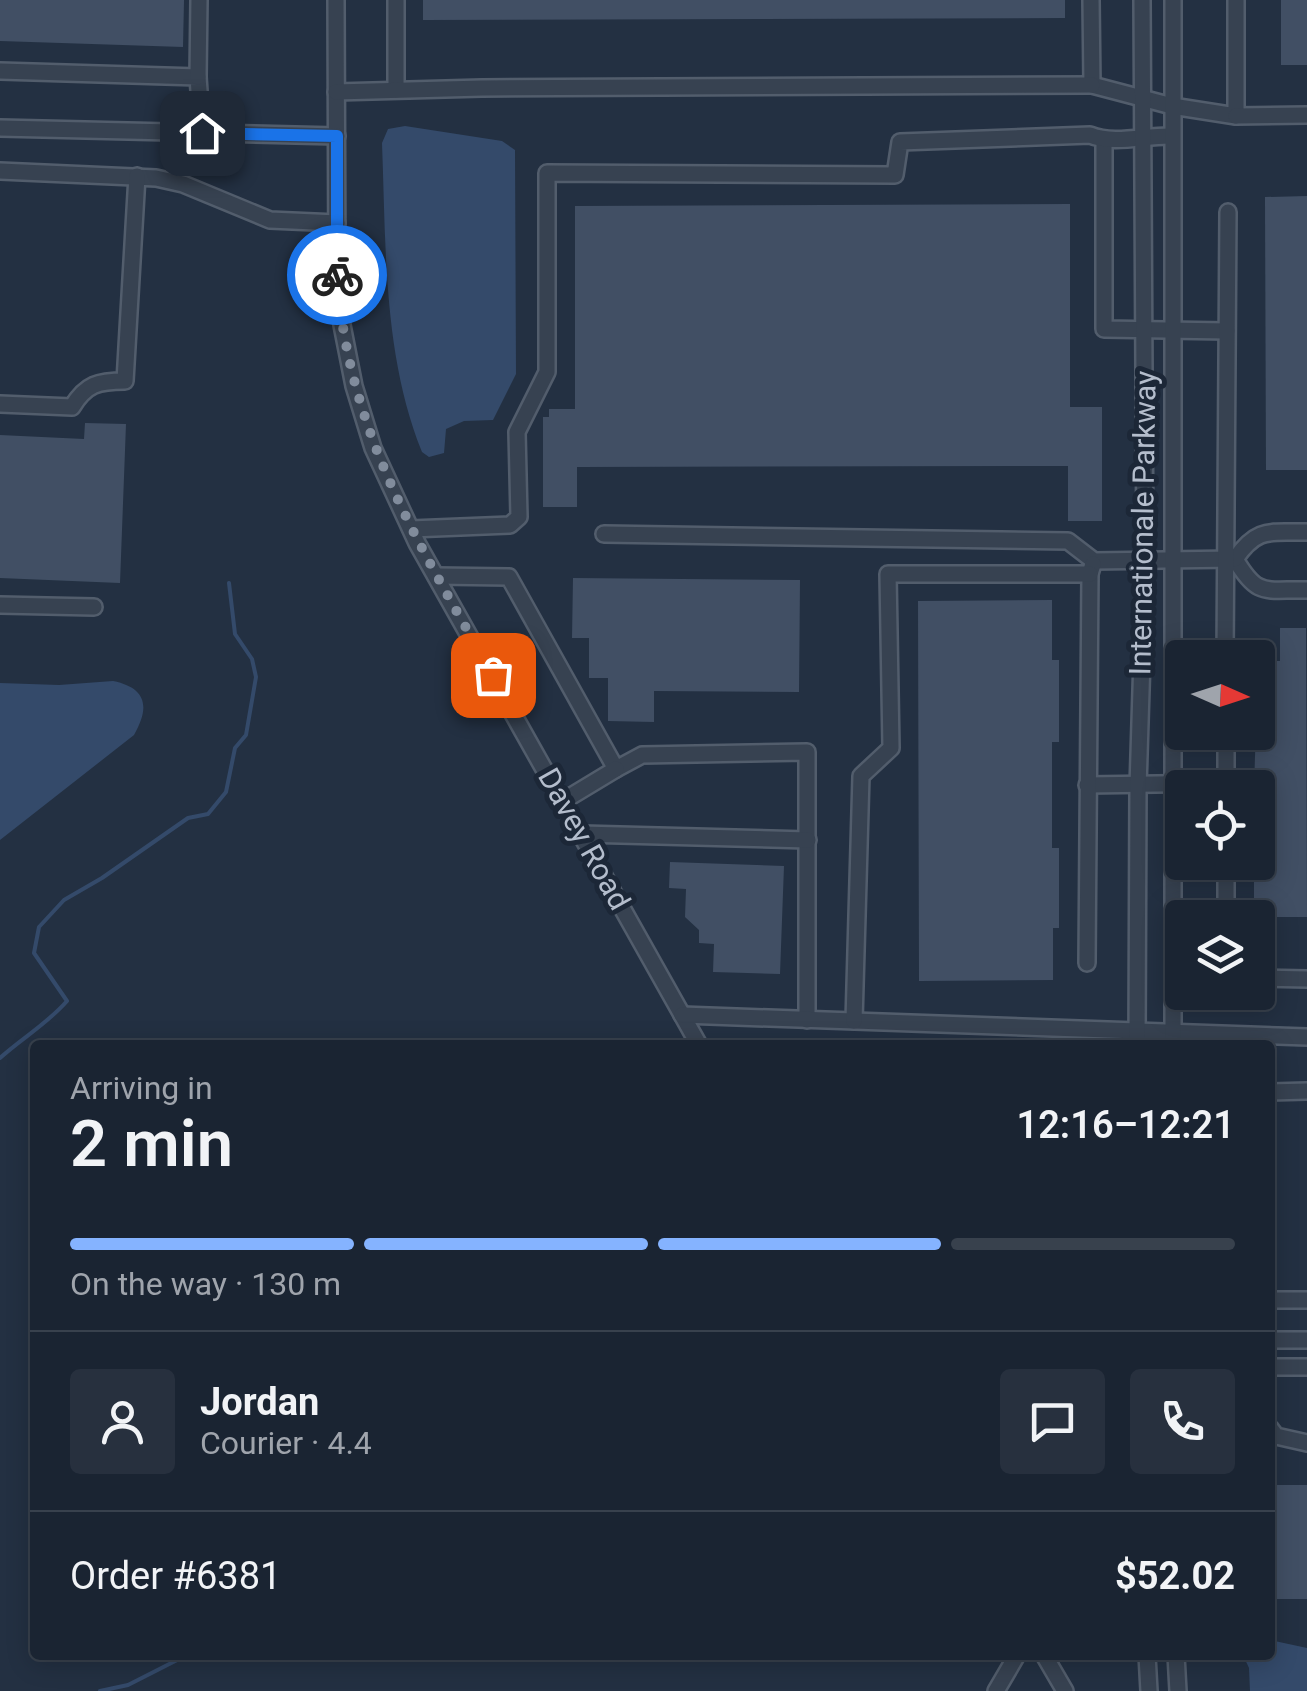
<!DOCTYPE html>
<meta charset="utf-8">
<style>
body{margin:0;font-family:Roboto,sans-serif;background:#27303e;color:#f1f3f6;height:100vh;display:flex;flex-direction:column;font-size:38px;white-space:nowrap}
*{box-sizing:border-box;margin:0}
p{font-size:32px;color:#9fa4ac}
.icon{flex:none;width:55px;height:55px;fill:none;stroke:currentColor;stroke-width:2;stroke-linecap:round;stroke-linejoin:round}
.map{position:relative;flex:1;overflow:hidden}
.details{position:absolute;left:30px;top:1040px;width:1245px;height:620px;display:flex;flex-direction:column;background:#1a2432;border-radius:10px;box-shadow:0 5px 25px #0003,0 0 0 2px #38414d}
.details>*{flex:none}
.needle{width:65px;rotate:93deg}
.controls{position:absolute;left:1165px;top:640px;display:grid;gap:20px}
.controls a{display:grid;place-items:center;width:110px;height:110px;border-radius:10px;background:#1a2432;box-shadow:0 5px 25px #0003,0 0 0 2px #38414d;font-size:50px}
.pin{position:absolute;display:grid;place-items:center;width:85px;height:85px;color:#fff;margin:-42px;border-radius:20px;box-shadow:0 5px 15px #0006}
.courier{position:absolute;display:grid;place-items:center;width:100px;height:100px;margin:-50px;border:8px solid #1a73e8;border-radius:50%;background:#fff;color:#222;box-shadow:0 2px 12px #0007}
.head em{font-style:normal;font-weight:600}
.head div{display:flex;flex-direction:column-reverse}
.head{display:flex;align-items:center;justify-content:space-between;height:170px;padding:0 40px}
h1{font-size:65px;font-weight:600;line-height:75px}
.bar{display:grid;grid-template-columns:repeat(4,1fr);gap:15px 10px;align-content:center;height:120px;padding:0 40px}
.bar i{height:12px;border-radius:8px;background:#38414d}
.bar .on{background:#85b3ff}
.bar p{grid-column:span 4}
.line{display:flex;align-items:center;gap:25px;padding:0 40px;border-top:2px solid #38414d}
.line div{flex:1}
.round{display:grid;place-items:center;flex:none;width:105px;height:105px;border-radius:10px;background:#27303e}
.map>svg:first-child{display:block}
.water{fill:#344a6a}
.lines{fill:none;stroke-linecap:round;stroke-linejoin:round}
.stream{stroke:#344a6a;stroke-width:4}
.building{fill:#414f64}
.minor-casing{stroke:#525d6c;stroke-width:20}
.minor{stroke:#374251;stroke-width:15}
.done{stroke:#818c9c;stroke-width:10;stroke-dasharray:0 18}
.route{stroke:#1a73e8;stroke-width:12}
.labels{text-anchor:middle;stroke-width:10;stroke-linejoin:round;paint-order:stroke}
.street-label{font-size:30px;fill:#b4bdcc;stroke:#1c2737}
</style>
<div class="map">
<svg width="1307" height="1691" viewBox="0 0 1307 1691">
<rect width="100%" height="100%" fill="#233042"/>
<!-- water -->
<g class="water">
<path d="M405,126l97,15 13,9 1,224 -23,46 -29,1 -18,8 -2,24 -15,4 -7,-5c-39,-97 -36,-205 -40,-309l6,-14z"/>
<path d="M113,681c34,7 37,26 21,54l-134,105v-157l59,2z"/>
<path d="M1270,1640l37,8v43h-57l-1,-23 -6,-13h27z"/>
</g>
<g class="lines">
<!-- stream -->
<g class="stream">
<path d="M0,1058c22,-20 47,-34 67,-57l-33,-48 5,-26 25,-27 38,-22 86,-60 20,-4 18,-22 9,-44 11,-13 10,-58 -4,-18 -17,-25 -6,-51"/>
<path d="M100,1691l28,-6 59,-30"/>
</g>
</g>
<!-- building -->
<g class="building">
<path d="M0,0h184l-1,47 -183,-6z"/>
<path d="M423,0h642v18l-642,2z"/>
<rect x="1281" y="0" width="26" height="65"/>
<path d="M1307,196v274h-41l-1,-273z"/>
<path d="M1070,204v203h32v114h-34v-55l-491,1v40h-34v-90h6v-8h26v-203z"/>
<path d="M85,423l41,1 -6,159 -120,-5v-143l84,4z"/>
<path d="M573,578l227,2 -1,112 -145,-1v31l-46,-1v-43h-19v-40h-17z"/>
<path d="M1052,600v60h7v82h-7v106h7v80h-6v52l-134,1 -1,-380z"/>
<path d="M1280,628h26l1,289h-53v-55h4v-74h-4l4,-127h22z"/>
<path d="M670,862l114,4 -4,108 -67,-2 1,-28 -15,-1v-13l-14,-13 1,-28 -17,-1z"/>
<path d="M1276,1485h31v114h-37v-82h6z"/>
</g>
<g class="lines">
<!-- minor casing -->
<g class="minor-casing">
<g id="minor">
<path d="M336,0l1,278 5,47 12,61 19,62 44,95 282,502"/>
<path d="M1091,0l1,85 80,21 64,10v-116"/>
<path d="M0,71l198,6 4,56"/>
<path d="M198,77l1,-77"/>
<path d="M396,90v-90"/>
<path d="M336,92l146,-4 610,-3"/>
<path d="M1236,116l71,-1"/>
<path d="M0,128l337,8"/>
<path d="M1104,141v188l123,2"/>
<path d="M0,171l156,7 27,6 87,36 67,3"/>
<path d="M0,404l72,3c14,-23 26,-26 53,-26l12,-205"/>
<path d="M411,529l99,-4 9,-8 -2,-85 30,-60v-199l348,2 5,-33 190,-7c24,10 56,0 82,1"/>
<path d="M604,534l464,7 26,20 141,-2"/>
<path d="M1235,559c23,39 30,30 72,31"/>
<path d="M1235,559c23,-33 35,-26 72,-27"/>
<path d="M436,576l73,1 107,192 26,-14 165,-3v268"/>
<path d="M0,605l94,2"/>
<path d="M1225,658l3,-446"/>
<path d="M1226,732v56"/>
<path d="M1087,785l139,-2"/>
<path d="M563,801l53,-32"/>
<path d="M582,834l226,6"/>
<path d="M1226,862v56"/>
<path d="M1087,963l3,-389 3,-10"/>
<path d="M1258,978l49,1"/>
<path d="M682,1015l625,22"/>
<path d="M854,1021l7,-245 30,-28 -3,-174h202"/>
<path d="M1137,1045l1,-258 7,-226 -3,-561"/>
<path d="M1173,1045v-1045"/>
<path d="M1270,1092l37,-1"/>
<path d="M1270,1300h37"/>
<path d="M1270,1340h37"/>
<path d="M1270,1367h37"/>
<path d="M1270,1428l6,8 31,7"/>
<path d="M1044,1655l21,36"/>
<path d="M1147,1655l2,36"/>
<path d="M1176,1655l2,36"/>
<path d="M996,1691l21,-36"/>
</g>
</g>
<!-- minor -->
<use href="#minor" class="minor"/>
</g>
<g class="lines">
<!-- done -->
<path class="done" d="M337,275c11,157 81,268 156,400"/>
<!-- route -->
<path class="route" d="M202,133l135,3v139"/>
</g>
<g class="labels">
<!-- street labels -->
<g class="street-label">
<text transform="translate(1143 523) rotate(-89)" y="10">Internationale Parkway</text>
<text transform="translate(584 839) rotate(61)" y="10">Davey Road</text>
</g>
</g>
</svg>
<div class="controls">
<a><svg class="needle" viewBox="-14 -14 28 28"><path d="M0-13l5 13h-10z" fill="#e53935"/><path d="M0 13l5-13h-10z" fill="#9fa4ac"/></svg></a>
<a><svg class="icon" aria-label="locate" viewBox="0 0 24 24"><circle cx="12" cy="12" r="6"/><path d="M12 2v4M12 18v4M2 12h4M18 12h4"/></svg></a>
<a><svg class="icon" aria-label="layers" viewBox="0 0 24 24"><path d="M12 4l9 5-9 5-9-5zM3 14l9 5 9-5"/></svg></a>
</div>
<div class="pin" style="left:493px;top:675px;background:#ea580c"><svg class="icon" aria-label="bag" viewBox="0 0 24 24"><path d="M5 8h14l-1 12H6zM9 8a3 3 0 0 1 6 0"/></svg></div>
<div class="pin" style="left:202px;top:133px;background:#1f2937"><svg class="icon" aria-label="home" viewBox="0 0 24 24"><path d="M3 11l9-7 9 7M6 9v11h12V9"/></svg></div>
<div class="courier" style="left:337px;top:275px"><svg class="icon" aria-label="bike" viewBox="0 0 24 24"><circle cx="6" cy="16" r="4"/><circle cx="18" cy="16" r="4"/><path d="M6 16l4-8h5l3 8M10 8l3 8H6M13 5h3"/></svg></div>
<section class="details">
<div class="head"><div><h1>2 min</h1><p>Arriving in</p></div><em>12:16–12:21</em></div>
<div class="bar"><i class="on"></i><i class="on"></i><i class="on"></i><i></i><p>On the way · 130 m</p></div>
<div class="line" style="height:180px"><a class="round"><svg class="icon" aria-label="person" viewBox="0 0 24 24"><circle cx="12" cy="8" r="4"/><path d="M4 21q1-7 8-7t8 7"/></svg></a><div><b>Jordan</b><p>Courier · 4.4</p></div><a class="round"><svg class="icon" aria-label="chat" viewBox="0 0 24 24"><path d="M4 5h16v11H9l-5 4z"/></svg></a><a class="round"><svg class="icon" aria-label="phone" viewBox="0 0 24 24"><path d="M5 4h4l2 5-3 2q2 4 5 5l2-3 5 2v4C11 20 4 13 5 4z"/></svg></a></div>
<div class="line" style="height:130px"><div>Order #6381</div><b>$52.02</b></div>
</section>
</div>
